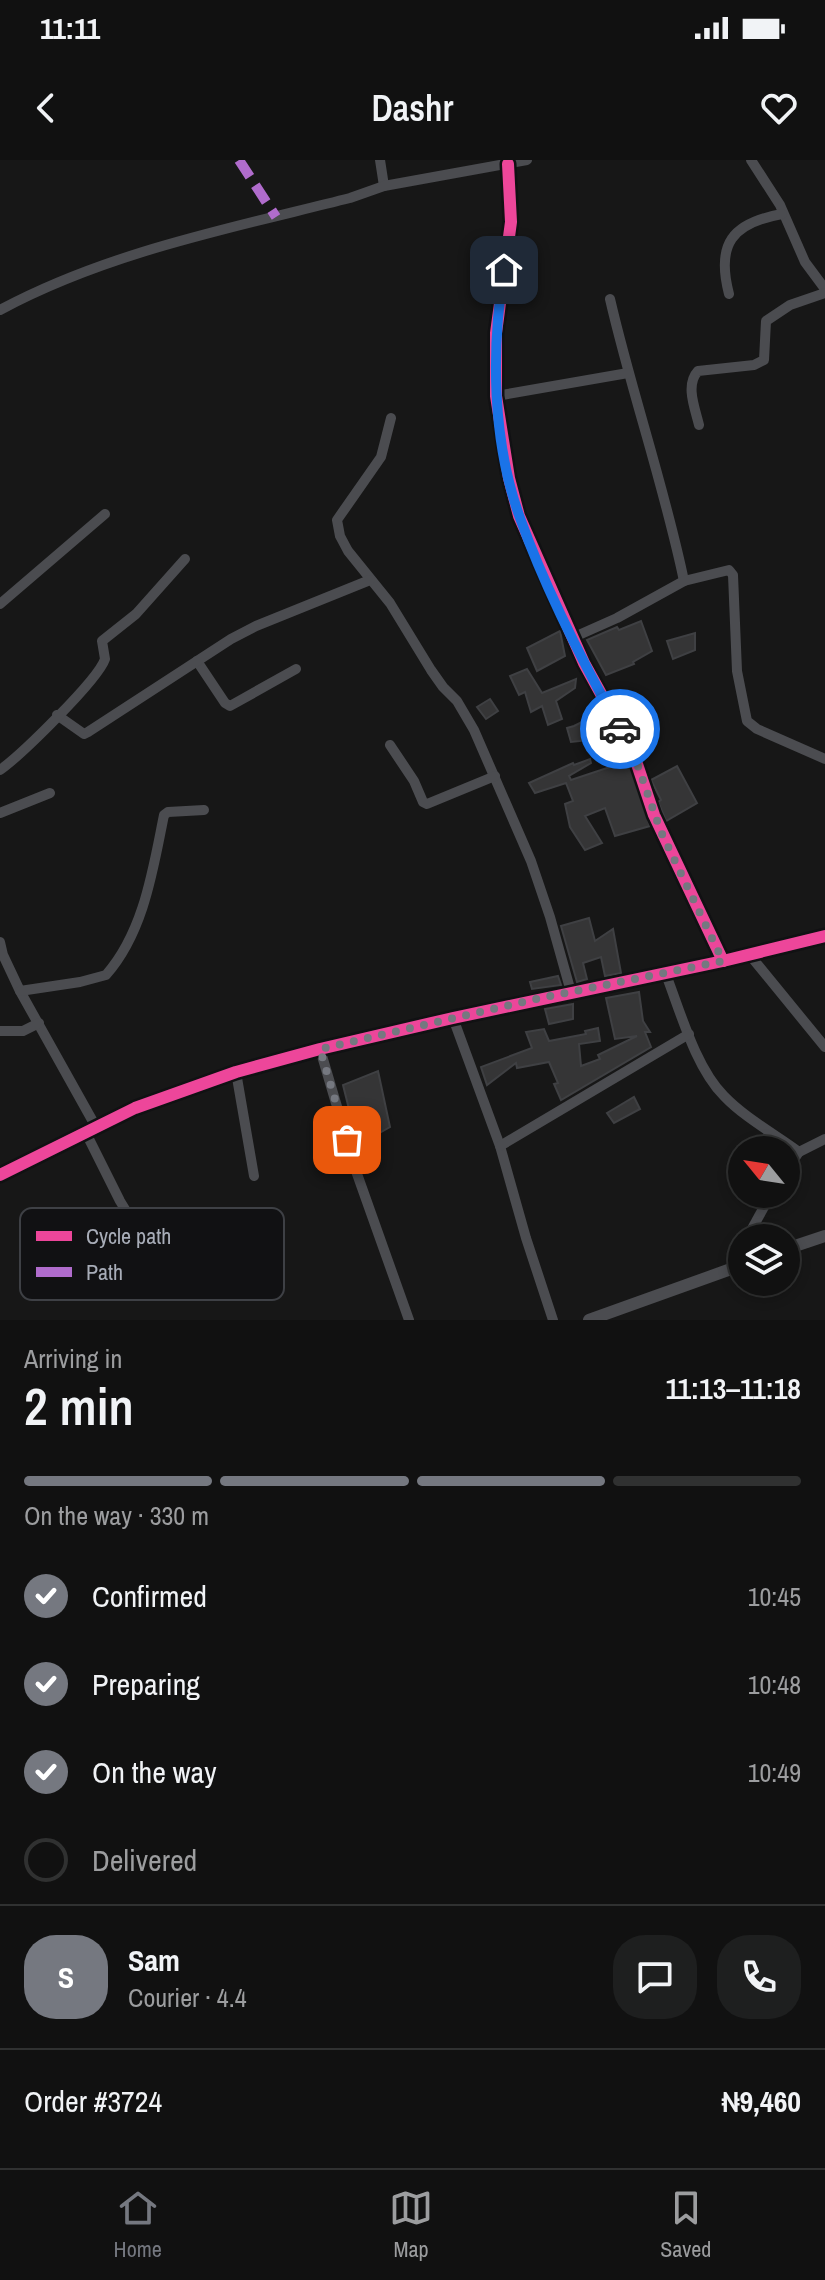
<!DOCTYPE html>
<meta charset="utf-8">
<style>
body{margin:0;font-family:"Archivo Narrow",sans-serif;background:#1e1f1f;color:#f1f3f6;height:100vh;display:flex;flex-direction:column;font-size:30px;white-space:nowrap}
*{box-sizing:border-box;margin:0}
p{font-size:26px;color:#9c9d9f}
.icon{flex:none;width:44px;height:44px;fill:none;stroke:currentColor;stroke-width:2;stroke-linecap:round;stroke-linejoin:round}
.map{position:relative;height:1160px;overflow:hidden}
.sheet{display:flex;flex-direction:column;background:#111;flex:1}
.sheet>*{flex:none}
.needle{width:52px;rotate:300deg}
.fabs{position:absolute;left:728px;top:976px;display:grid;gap:16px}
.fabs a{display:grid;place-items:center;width:72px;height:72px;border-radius:50%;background:#111;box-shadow:0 4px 12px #0003,0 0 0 2px #303131;font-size:40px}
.pin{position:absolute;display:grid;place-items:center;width:68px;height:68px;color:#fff;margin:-34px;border-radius:16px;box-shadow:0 4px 12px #0006}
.courier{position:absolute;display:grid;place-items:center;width:80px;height:80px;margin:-40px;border:6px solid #1a73e8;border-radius:50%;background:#fff;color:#222;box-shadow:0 2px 10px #0007}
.head em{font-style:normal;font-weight:600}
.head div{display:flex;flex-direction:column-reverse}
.head{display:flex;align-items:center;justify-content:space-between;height:136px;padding:0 24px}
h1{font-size:52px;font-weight:600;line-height:60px}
.bar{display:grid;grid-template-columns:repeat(4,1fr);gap:12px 8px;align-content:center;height:96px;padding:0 24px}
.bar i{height:10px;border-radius:6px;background:#303131}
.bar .on{background:#757880}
.bar p{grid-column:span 4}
.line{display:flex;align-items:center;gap:20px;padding:0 24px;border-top:2px solid #303131}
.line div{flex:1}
.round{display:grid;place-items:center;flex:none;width:84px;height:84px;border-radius:32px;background:#1e1f1f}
ol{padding:0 24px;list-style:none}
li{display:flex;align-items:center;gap:24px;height:88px}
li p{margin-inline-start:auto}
li .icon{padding:8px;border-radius:50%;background:#757880;color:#fff;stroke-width:4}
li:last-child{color:#9c9d9f}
li i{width:44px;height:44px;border:4px solid #303131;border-radius:50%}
.status{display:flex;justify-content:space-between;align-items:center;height:56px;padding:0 40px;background:#111;direction:ltr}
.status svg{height:22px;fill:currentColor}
header{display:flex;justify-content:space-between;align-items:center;height:104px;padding:0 24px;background:#111;font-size:36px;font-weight:600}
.tab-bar{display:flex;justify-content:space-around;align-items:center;height:112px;border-top:2px solid #303131;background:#111;font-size:22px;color:#9c9d9f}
.tab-bar a{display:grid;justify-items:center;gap:4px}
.tab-bar .on{color:#757880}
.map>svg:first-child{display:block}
.building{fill:#353536;stroke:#3f4043;stroke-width:2}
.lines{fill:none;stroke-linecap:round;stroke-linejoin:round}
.minor{stroke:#4b4c50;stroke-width:10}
.tertiary{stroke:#4b4c50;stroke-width:12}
.quiet{stroke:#b06ccc;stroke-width:10;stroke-dasharray:20 10;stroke-linecap:butt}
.cycleway-casing{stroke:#111113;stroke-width:17}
.cycleway{stroke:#ed469a;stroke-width:12}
.done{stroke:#757880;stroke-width:8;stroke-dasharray:0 14.4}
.route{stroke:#1a73e8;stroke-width:10}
.key{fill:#111113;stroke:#3e4045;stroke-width:2}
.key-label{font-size:22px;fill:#a8adb8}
</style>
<div class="status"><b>11:11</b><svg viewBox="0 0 49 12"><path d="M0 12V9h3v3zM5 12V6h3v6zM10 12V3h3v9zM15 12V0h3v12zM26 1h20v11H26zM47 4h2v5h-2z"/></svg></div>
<header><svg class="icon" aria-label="back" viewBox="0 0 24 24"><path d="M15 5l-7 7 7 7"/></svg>Dashr<svg class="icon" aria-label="heart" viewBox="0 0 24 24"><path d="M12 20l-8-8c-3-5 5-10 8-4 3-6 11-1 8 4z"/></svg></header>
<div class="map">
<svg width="825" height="1160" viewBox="0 0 825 1160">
<rect width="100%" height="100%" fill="#171717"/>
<!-- building -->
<g class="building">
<path d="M641,461l11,30 -19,11 1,2 -28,11 -19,-35 30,-13 2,3z"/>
<path d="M560,471l5,25 -28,15 -10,-23z"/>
<path d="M695,473v17l-22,9 -6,-18z"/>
<path d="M527,509l15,24 34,-14 -1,9 -19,13 6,18 -14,6 -6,-19 -11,6 -6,-20 -6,3 -9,-19z"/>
<path d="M490,539l8,12 -12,8 -9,-12z"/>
<path d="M602,552l7,23 4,-2 8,13 -21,12 -11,-18 -18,2 -4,-14 7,-2z"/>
<path d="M590,599l1,4 -22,13 2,4 57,-19 22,65 -35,10 -10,-28 -20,8 17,27 -17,7 -15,-23 -5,-23 8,-3 -7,-18 -31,10 -6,-10 44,-20 1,2z"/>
<path d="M677,606l20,37 -31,18 -8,-19 3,-2 -10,-20z"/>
<path d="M589,758l6,23 18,-12 8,44 -16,3 -4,-19 -18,6 4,16 -10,3 -16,-56z"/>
<path d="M558,816l3,9 -29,4 -2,-7z"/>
<path d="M639,832l4,29 7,11h-5l6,15 -90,53 -7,-16 4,-1 -9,-21 -32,6 -1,-5 -29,22 -6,-18 51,-19 -6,-16 18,-3 5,12 37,-7 -1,-3 13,-3 2,13 -21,3 2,22 19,-7 -2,-4 39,-19 -22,3 -9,-41z"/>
<path d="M573,844v15l-24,5 -4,-15z"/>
<path d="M378,911l12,56 -32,18 -15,-60z"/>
<path d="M634,937l6,12 -26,14 -7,-10z"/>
</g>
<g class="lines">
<!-- minor -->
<g class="minor">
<path d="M380,0l4,26"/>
<path d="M751,0l29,45 25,57 20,27"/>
<path d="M508,4l3,58 -15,111v63l13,82 10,38 65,147 49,89 21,63 69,146"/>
<path d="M729,134c-13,-50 3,-71 53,-80"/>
<path d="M610,139c22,95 54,186 74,282"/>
<path d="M0,150c108,-58 231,-82 350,-112l34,-12 143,-26"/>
<path d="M496,236l132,-23"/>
<path d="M391,258l-10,39 -44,63 3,16 8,15 42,52 41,67 12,17 14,14 17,29 57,131 19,56 21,75"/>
<path d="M699,265c-4,-17 -14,-40 -1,-54l56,-6 10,-5 2,-39 24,-16 35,-12"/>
<path d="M0,444l105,-90"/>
<path d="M572,478l45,-20 67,-37 45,-11 4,5 4,96 10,50 10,8 68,30"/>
<path d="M197,501l28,42 5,3 66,-37"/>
<path d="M57,555l27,19 4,-2 143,-93 25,-13 114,-46"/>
<path d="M390,585l24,36 9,21 4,2 68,-28"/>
<path d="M0,610c21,-15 98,-90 105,-111l-3,-18 34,-27 49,-55"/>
<path d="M0,653l50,-20"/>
<path d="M0,782l3,13 17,36 76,136"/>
<path d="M749,794l76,93"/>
<path d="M665,812c15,38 30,95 59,124 21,22 51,38 75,56"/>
<path d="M20,831l60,-9 26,-7c38,-43 47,-106 58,-160l4,-3 36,-2"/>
<path d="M453,858l47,128 26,92 27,82"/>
<path d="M0,871h23l16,-8"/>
<path d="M320,889l36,122 53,149"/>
<path d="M236,912l18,104"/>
<path d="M86,973l34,68 44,72 6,4 34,-7"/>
<path d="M500,986l189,-112"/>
<path d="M786,1011l13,-19 26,-13"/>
<path d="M0,1015l135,-67 101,-36 84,-23 133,-31 270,-57 102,-25"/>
<path d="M747,1078l24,-44"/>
<path d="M93,1090l42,-23"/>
<path d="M732,1108l10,-21"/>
</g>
<!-- tertiary -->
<g class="tertiary">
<path d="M786,1089l39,-13"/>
<path d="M589,1160l153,-55"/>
</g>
<!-- quiet -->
<path class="quiet" d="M239,0l37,57"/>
<!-- cycleway casing -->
<g class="cycleway-casing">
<g id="cycleway">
<path d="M508,4l3,58 -15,111v63l13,82 10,38 65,147 49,89 21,63 69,146"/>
<path d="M0,1015l135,-67 101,-36 84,-23 133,-31 270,-57 102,-25"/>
</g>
</g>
<!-- cycleway -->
<use href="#cycleway" class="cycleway"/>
</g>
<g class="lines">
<!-- done -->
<path class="done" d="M347,980l-27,-91 221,-51 182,-37 -62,-129 -28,-80 -13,-23"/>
<!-- route -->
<path class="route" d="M504,110c-13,80 -12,171 16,248 26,73 62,143 100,211"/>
</g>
<!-- legend -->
<rect x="20" y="1048" width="264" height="92" rx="12" class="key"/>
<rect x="36" y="1071" width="36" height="10" fill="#ed469a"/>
<rect x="36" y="1107" width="36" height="10" fill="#b06ccc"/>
<g class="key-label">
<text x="86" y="1084">Cycle path</text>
<text x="86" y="1120">Path</text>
</g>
</svg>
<div class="fabs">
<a><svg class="needle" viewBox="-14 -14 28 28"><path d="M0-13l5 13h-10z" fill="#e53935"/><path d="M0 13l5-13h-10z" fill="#9c9d9f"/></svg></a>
<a><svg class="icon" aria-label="layers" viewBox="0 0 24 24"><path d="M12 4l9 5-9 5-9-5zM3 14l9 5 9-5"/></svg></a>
</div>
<div class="pin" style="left:347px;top:980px;background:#ea580c"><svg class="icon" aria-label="bag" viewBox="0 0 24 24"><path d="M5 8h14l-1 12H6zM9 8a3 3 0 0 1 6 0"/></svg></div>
<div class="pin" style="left:504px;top:110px;background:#1f2937"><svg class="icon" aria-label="home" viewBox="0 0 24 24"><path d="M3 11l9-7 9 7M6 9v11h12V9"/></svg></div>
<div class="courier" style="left:620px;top:569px"><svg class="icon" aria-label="car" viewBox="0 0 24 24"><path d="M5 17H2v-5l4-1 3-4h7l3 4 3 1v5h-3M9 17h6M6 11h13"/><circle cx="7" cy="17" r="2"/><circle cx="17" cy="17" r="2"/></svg></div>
</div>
<section class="sheet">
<div class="head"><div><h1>2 min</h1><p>Arriving in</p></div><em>11:13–11:18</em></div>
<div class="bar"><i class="on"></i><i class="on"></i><i class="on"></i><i></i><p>On the way · 330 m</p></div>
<ol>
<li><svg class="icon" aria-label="check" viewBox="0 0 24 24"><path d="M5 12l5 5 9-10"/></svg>Confirmed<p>10:45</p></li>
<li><svg class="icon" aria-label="check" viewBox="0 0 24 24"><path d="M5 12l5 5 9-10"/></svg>Preparing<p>10:48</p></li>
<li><svg class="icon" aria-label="check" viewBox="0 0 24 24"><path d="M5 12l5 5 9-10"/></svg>On the way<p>10:49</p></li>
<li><i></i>Delivered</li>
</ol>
<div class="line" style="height:144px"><b class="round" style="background:#757880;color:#fff">S</b><div><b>Sam</b><p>Courier · 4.4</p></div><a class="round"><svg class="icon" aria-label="chat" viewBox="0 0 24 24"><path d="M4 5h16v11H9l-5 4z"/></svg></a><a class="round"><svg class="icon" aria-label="phone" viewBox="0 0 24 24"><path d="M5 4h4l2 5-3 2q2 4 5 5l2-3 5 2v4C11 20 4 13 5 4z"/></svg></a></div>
<div class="line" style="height:104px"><div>Order #3724</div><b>₦9,460</b></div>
</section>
<nav class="tab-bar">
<a class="on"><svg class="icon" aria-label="home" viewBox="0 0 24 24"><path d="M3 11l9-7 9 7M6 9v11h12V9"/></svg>Home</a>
<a><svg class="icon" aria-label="map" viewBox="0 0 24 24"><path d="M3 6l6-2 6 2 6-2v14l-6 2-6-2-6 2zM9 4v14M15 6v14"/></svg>Map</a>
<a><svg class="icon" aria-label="saved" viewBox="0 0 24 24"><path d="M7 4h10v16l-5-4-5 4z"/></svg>Saved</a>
</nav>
